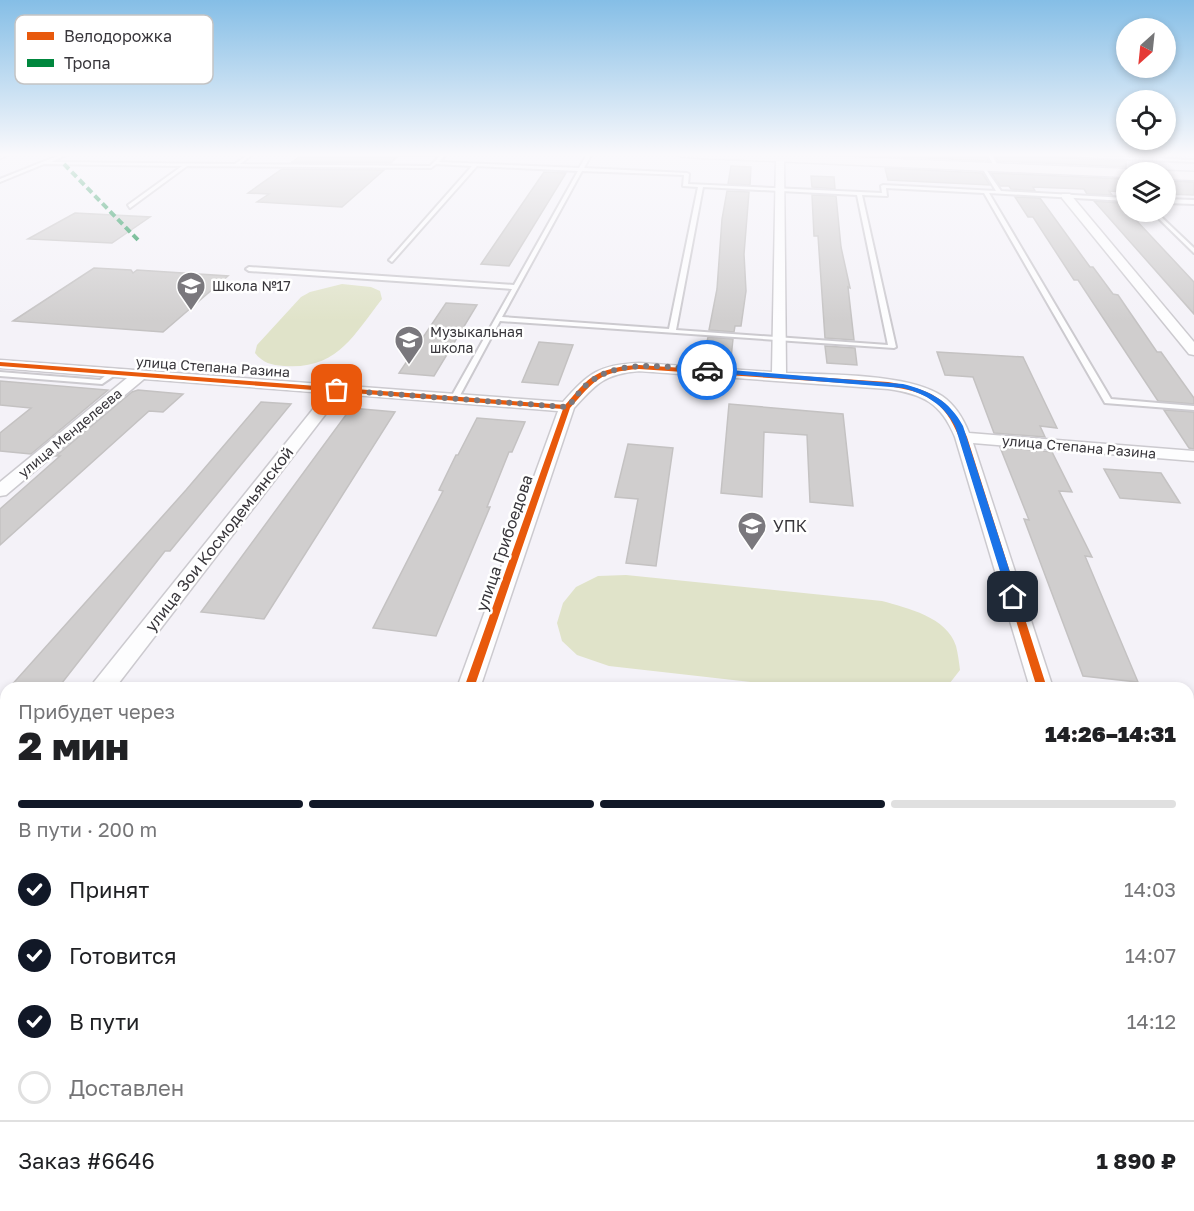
<!DOCTYPE html>
<html lang="ru">
<meta charset="utf-8">
<style>
body{margin:0;font-family:"Golos Text",sans-serif;background:#f6f6f6;color:#202124;height:100vh;display:flex;flex-direction:column;font-size:22px;white-space:nowrap}
*{box-sizing:border-box;margin:0}
p{font-size:20px;color:#757577}
.icon{flex:none;width:33px;height:33px;fill:none;stroke:currentColor;stroke-width:2;stroke-linecap:round;stroke-linejoin:round}
.map{position:relative;flex:1;overflow:hidden}
.sheet{position:absolute;left:0px;top:682px;width:1194px;height:530px;display:flex;flex-direction:column;background:#fff;border-radius:18px 18px 0 0;box-shadow:0 3px 9px #0003}
.sheet>*{flex:none}
.needle{width:39px;rotate:207deg}
.buttons{position:absolute;left:1116px;top:18px;display:grid;gap:12px}
.buttons a{display:grid;place-items:center;width:60px;height:60px;border-radius:50%;background:#fff;box-shadow:0 3px 9px #0003;font-size:30px}
.pin{position:absolute;display:grid;place-items:center;width:51px;height:51px;color:#fff;margin:-26px;border-radius:12px;box-shadow:0 3px 9px #0006}
.courier{position:absolute;display:grid;place-items:center;width:60px;height:60px;margin:-30px;border:4px solid #1a73e8;border-radius:50%;background:#fff;color:#222;box-shadow:0 2px 8px #0007}
.headline em{font-style:normal;font-weight:800}
.headline div{display:flex;flex-direction:column-reverse}
.headline{display:flex;align-items:center;justify-content:space-between;height:102px;padding:0 18px}
h1{font-size:39px;font-weight:800;line-height:45px}
.bar{display:grid;grid-template-columns:repeat(4,1fr);gap:9px 6px;align-content:center;height:72px;padding:0 18px}
.bar i{height:8px;border-radius:4px;background:#e0e0e0}
.bar .current{background:#111827}
.bar p{grid-column:span 4}
.line{display:flex;align-items:center;gap:15px;padding:0 18px;border-top:2px solid #e0e0e0}
.line div{flex:1}
ol{padding:0 18px;list-style:none}
li{display:flex;align-items:center;gap:18px;height:66px}
li p{margin-inline-start:auto}
li .icon{padding:6px;border-radius:50%;background:#111827;color:#fff;stroke-width:4}
li:last-child{color:#757577}
li i{width:33px;height:33px;border:3px solid #e0e0e0;border-radius:50%}
.map>svg:first-child{display:block}
.green{fill:#e0e3c9}
.building{fill:#d0cece;stroke:#c4c2c2;stroke-width:1.5}
.lines{fill:none;stroke-linecap:round;stroke-linejoin:round}
.lane-casing{stroke:#cccacf;stroke-width:4}
.street-casing{stroke:#cccacf;stroke-width:3}
.secondary-casing{stroke:#cccacf;stroke-width:3}
.lane{fill:#fdfdfe;fill-rule:evenodd}
.street{fill:#fdfdfe;fill-rule:evenodd}
.secondary{fill:#f5f1f1;fill-rule:evenodd}
.quiet{stroke:#00873e;stroke-width:4;stroke-dasharray:7 4;stroke-linecap:butt}
.cycleway-casing{stroke:#fff;stroke-width:4}
.cycleway{fill:#e8590c;fill-rule:evenodd}
.route{fill:#1a73e8}
.done{stroke:#7a787d;stroke-width:6;stroke-dasharray:0 10.8}
.labels{text-anchor:middle;stroke-width:5;stroke-linejoin:round;paint-order:stroke}
.far-poi-label{font-size:14px;fill:#38363b;stroke:#fff;text-anchor:start}
.far-street-label{font-size:14px;fill:#38363b;stroke:#fff}
.poi-label{font-size:16px;fill:#38363b;stroke:#fff;text-anchor:start}
.street-label{font-size:16px;fill:#38363b;stroke:#fff}
.key{fill:#fff;stroke:#c3c3c4;stroke-width:1.5}
.key-label{font-size:16px;fill:#38363b}
</style>
<div class="map">
<svg width="1194" height="1211" viewBox="0 0 1194 1211">
<rect width="100%" height="100%" fill="#f4f2f8"/>
<!-- green -->
<g class="green">
<path d="M342,284l29,3 9,4 2,8c-29,37 -45,71 -98,67 -13,-1 -21,-3 -29,-13l2,-8 44,-48 9,-5z"/>
<path d="M626,575l256,26c25,7 65,16 74,45 2,8 3,16 4,24l-14,18h-143l-194,-22 -32,-11 -15,-14 -5,-18 6,-20 13,-16 22,-11z"/>
<path d="M298,1206h164l-1,5h-164z"/>
<path d="M1021,1206h164l2,5h-165z"/>
</g>
<!-- building -->
<g class="building">
<path d="M879,153h106l4,8 -108,-5z"/>
<path d="M994,154l132,7v6l-128,-6z"/>
<path d="M301,156l96,1 -6,6 -99,-1z"/>
<path d="M731,166l20,1 -1,18 -22,-1z"/>
<path d="M885,168l97,5 8,12 -102,-5z"/>
<path d="M282,169l102,1 -42,37 -85,-5 12,-8 -21,-1z"/>
<path d="M544,172l22,1 -57,93 -28,-2z"/>
<path d="M991,173l135,6v13l-17,-1 3,4 -25,-1 -3,-5 -51,-2 2,4 -24,-2 -2,-3h-9z"/>
<path d="M811,176l23,1 1,12 -23,-2z"/>
<path d="M1166,181l28,1v13l-28,-1z"/>
<path d="M727,191l22,1 -5,62 2,37 -5,35h-6l-1,6 -25,-2 8,-41 5,-70z"/>
<path d="M812,195l24,1 5,51 9,41 -2,-1 6,53 -29,-2 -7,-102h-4z"/>
<path d="M1015,197l25,1 50,69h3l20,27 5,1 39,57h4l33,46v6l-36,-3 -80,-121h-4l-41,-63h-5z"/>
<path d="M1094,201l26,2 74,79v32z"/>
<path d="M75,213l75,4 -38,26 -84,-4z"/>
<path d="M94,268l37,2 2,3 4,-3 91,6 -65,56 -150,-11z"/>
<path d="M446,303l31,2 -43,71 -35,-3z"/>
<path d="M708,337l25,2 -2,19 -27,-2z"/>
<path d="M539,342l34,3 -15,40 -36,-3z"/>
<path d="M825,346l30,2 2,17 -30,-2z"/>
<path d="M937,352l86,5 34,71 -17,-2 5,11 -51,-4 -21,-56 -28,-2z"/>
<path d="M0,381l108,9 -77,64 -31,-3v-18l31,-25 -31,-3z"/>
<path d="M138,390l45,4 -20,18 -14,-1 -149,134v-36l60,-53h-4l76,-64z"/>
<path d="M261,402l30,2 -121,147h-5l-107,137h-49l177,-198z"/>
<path d="M729,404l114,10 10,92 -43,-4 -3,-67 -43,-3 -2,65 -41,-4z"/>
<path d="M351,408l44,4 -131,207 -63,-7z"/>
<path d="M1164,410l30,2v37l-5,-1z"/>
<path d="M477,418l48,4 -13,30h-3l-22,55h3l-54,129 -63,-8 70,-137 -4,-1 17,-35h2z"/>
<path d="M628,444l45,4 -17,118 -30,-3 12,-64 -23,-2z"/>
<path d="M1000,447l52,5 20,40 -13,-1 33,66 -7,-1 53,126 -55,-6 -59,-157 5,1z"/>
<path d="M1104,469l57,4 19,30 -60,-5z"/>
</g>
<g class="lines">
<!-- lane casing -->
<g class="lane-casing">
<g id="lane">
<path d="M65,153h5l-19,9 184,2 15,-11h4l-14,11 190,2 11,-11 -142,-2h149l-9,9 140,6 9,-15h4l-8,15 103,5 2,1 -1,10 194,9 -1,-7 2,-1 113,6 -15,-25 2,-1 18,26 125,7v3l-137,-8 122,206 83,7v4l-89,-7 -121,-210 -98,-5 1,8 -25,-1 34,152 -2,1 -394,-27 -42,78 -4,2 -4,-2 62,-110 -263,-18 -3,-2 3,-2 265,18 64,-114 -101,-5 -85,96 -3,-2 1,-1 82,-93 -36,-2 -5,4 -244,-2 -57,42 -2,-3 54,-39 -138,-2 -44,18v-3zM582,171l102,4 -1,11 15,1 -29,142 -167,-12zM703,187l154,8 31,150 -212,-15z"/>
<path d="M987,153h4l8,15h-4z"/>
<path d="M1017,153l177,7v2l-175,-8z"/>
<path d="M1166,199l28,1v4l-28,-1z"/>
<path d="M1152,212h4l38,36v5z"/>
<path d="M111,371l7,2 -16,11 -102,-8v-4l100,8z"/>
</g>
</g>
<!-- street casing -->
<g class="street-casing">
<g id="street">
<path d="M780,154l4,3 2,216c42,2 122,0 156,23 13,9 21,22 27,37l225,18v10l-221,-18 80,245h-23l-75,-251c-14,-34 -32,-43 -67,-48l-249,-18c-35,3 -43,13 -65,37l-94,280h-23l101,-277 -217,-17 -226,294h-24l3,-6 232,-289 -182,-14 -138,116 -6,1v-14l127,-104 -127,-10v-8l563,42c26,-29 35,-37 76,-39l133,9 4,-215z"/>
<path d="M1062,194h8l124,148v13l-5,-1 -127,-156z"/>
<path d="M0,780l6,1v47l-6,2z"/>
<path d="M1188,951l6,1v30l-6,-1z"/>
<path d="M1188,1144l6,2v54l-6,-2z"/>
<path d="M268,1206h38l-2,5h-38z"/>
<path d="M454,1206h38l-1,5h-38z"/>
<path d="M991,1206h38l1,5h-38z"/>
</g>
</g>
<!-- secondary casing -->
<g class="secondary-casing">
<g id="secondary">
<path d="M0,153h11l-11,6z"/>
<path d="M676,153h81l369,16 6,3h-6v5l-444,-20z"/>
<path d="M1166,171l28,1v8l-28,-1v-7h-5z"/>
</g>
</g>
<!-- lane -->
<use href="#lane" class="lane"/>
<!-- street -->
<use href="#street" class="street"/>
<!-- secondary -->
<use href="#secondary" class="secondary"/>
<!-- quiet -->
<path class="quiet" d="M64,164l74,76"/>
<!-- cycleway casing -->
<g class="cycleway-casing">
<path id="cycleway" d="M0,362l565,43c7,-7 12,-15 20,-22 14,-14 35,-17 54,-18l249,17c41,7 62,15 79,55l80,251h-10l-78,-251c-15,-37 -33,-45 -71,-51l-249,-17c-40,3 -44,11 -69,39l-96,280h-10l99,-279 -563,-43z"/>
</g>
<!-- cycleway -->
<use href="#cycleway" class="cycleway"/>
</g>
<!-- sky -->
<linearGradient id="sky" x2="0" y2="1"><stop stop-color="#85bee6"/><stop offset="0.48" stop-color="#faf9fc"/><stop offset="1" stop-color="#faf9fc" stop-opacity="0"/></linearGradient>
<rect width="1194" height="322" fill="url(#sky)"/>
<!-- route -->
<path class="route" d="M707,368l196,16c27,7 47,17 60,42l55,171 -1,2 -4,1 -5,-3 -53,-171c-11,-21 -29,-32 -52,-38l-199,-16z"/>
<g class="lines">
<!-- done -->
<path class="done" d="M337,390l230,17c8,-7 13,-18 22,-24 32,-26 80,-15 118,-13"/>
</g>
<!-- icons -->
<defs>
<g id="school-pin" transform="scale(1.5)"><path d="M0 17L-7.5 6A9.5 9.5 0 1 1 7.5 6Z" fill="#7a787d" stroke="#fff"/><path d="M0-5L7-2L0 1L-7-2ZM-4 1L0 2.5L4 1V4Q0 6-4 4Z" fill="#fff"/></g>
</defs>
<g fill-rule="evenodd">
<use href="#school-pin" x="191" y="286"/>
<use href="#school-pin" x="409" y="340"/>
<use href="#school-pin" x="752" y="526"/>
</g>
<g class="labels">
<!-- far-poi labels -->
<g class="far-poi-label">
<text x="212" y="291">Школа №17</text>
<text x="430" y="337">Музыкальная<tspan x="430" dy="16">школа</tspan></text>
</g>
<!-- far-street labels -->
<g class="far-street-label">
<text transform="translate(213 367) rotate(4)" y="5">улица Степана Разина</text>
<text transform="translate(70 433) rotate(-40)" y="5">улица Менделеева</text>
<text transform="translate(1079 447) rotate(5)" y="5">улица Степана Разина</text>
</g>
<!-- poi labels -->
<g class="poi-label">
<text x="773" y="532">УПК</text>
</g>
<!-- street labels -->
<g class="street-label">
<text transform="translate(219 539) rotate(-52)" y="6">улица Зои Космодемьянской</text>
<text transform="translate(504 543) rotate(-71)" y="6">улица Грибоедова</text>
</g>
</g>
<!-- legend -->
<rect x="15" y="15" width="198" height="69" rx="9" class="key"/>
<rect x="27" y="32" width="27" height="8" fill="#e8590c"/>
<rect x="27" y="59" width="27" height="8" fill="#00873e"/>
<g class="key-label">
<text x="64" y="42">Велодорожка</text>
<text x="64" y="69">Тропа</text>
</g>
</svg>
<div class="buttons">
<a><svg class="needle" viewBox="-14 -14 28 28"><path d="M0-13l5 13h-10z" fill="#e53935"/><path d="M0 13l5-13h-10z" fill="#757577"/></svg></a>
<a><svg class="icon" aria-label="locate" viewBox="0 0 24 24"><circle cx="12" cy="12" r="6"/><path d="M12 2v4M12 18v4M2 12h4M18 12h4"/></svg></a>
<a><svg class="icon" aria-label="layers" viewBox="0 0 24 24"><path d="M12 4l9 5-9 5-9-5zM3 14l9 5 9-5"/></svg></a>
</div>
<div class="pin" style="left:337px;top:390px;background:#ea580c"><svg class="icon" aria-label="bag" viewBox="0 0 24 24"><path d="M5 8h14l-1 12H6zM9 8a3 3 0 0 1 6 0"/></svg></div>
<div class="pin" style="left:1013px;top:597px;background:#1f2937"><svg class="icon" aria-label="home" viewBox="0 0 24 24"><path d="M3 11l9-7 9 7M6 9v11h12V9"/></svg></div>
<div class="courier" style="left:707px;top:370px"><svg class="icon" aria-label="car" viewBox="0 0 24 24"><path d="M5 17H2v-5l4-1 3-4h7l3 4 3 1v5h-3M9 17h6M6 11h13"/><circle cx="7" cy="17" r="2"/><circle cx="17" cy="17" r="2"/></svg></div>
<section class="sheet">
<div class="headline"><div><h1>2 мин</h1><p>Прибудет через</p></div><em>14:26–14:31</em></div>
<div class="bar"><i class="current"></i><i class="current"></i><i class="current"></i><i></i><p>В пути · 200 m</p></div>
<ol>
<li><svg class="icon" aria-label="check" viewBox="0 0 24 24"><path d="M5 12l5 5 9-10"/></svg>Принят<p>14:03</p></li>
<li><svg class="icon" aria-label="check" viewBox="0 0 24 24"><path d="M5 12l5 5 9-10"/></svg>Готовится<p>14:07</p></li>
<li><svg class="icon" aria-label="check" viewBox="0 0 24 24"><path d="M5 12l5 5 9-10"/></svg>В пути<p>14:12</p></li>
<li><i></i>Доставлен</li>
</ol>
<div class="line" style="height:78px"><div>Заказ #6646</div><b>1 890 ₽</b></div>
</section>
</div>
